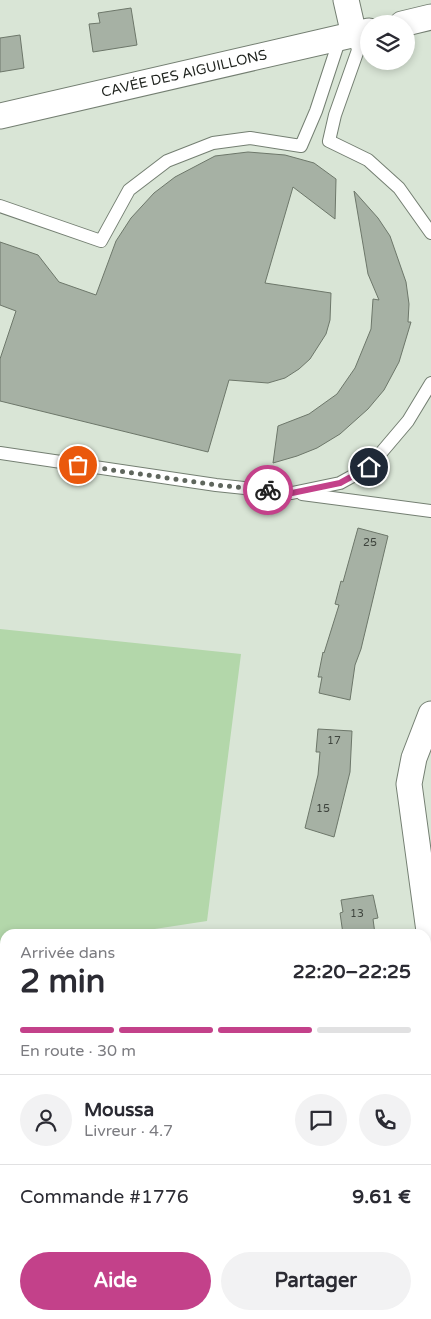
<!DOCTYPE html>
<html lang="fr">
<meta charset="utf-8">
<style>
body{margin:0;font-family:"Varela Round",sans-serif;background:#f2f2f3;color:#2b2b33;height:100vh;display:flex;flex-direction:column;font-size:19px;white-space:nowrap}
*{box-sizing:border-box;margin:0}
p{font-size:16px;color:#7c7c81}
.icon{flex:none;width:28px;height:28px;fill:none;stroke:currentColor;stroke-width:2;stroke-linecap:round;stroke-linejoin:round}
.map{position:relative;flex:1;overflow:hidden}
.sheet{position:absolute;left:0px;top:929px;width:431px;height:391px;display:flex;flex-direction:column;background:#fff;border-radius:15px 15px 0 0;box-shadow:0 2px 8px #0003}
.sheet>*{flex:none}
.buttons{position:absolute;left:360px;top:15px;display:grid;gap:10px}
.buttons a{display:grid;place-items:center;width:55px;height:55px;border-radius:50%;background:#fff;box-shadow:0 2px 8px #0003;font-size:25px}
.pin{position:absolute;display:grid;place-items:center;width:42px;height:42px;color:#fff;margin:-21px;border:2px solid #fff;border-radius:50%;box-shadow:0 1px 5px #0007}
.courier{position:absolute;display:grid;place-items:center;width:50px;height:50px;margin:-25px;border:4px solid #c3418a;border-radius:50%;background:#fff;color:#222;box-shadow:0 1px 6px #0007}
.headline em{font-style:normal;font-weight:700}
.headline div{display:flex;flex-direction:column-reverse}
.headline{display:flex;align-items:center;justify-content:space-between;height:85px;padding:0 20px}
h1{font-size:32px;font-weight:700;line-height:38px}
.bar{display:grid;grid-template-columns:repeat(4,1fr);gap:8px 5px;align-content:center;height:60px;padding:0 20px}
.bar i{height:6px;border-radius:4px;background:#e1e1e2}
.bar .on{background:#c3418a}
.bar p{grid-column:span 4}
.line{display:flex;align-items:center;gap:12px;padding:0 20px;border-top:1px solid #e1e1e2}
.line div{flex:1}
.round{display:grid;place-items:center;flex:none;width:52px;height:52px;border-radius:26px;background:#f2f2f3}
.action{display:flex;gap:10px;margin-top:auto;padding:10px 20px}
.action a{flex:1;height:58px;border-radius:30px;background:#c3418a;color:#fff;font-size:20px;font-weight:700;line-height:58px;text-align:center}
.action a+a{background:#f2f2f3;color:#2b2b33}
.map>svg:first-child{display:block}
.green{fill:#b3d7aa}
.building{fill:#a6b1a4;stroke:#6d776a}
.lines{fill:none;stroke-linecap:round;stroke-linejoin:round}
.lane-casing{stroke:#747f72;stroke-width:14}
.street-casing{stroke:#747f72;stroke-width:27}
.path{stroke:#9ba498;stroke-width:3;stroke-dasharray:5 2.5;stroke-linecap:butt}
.lane{stroke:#fff;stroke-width:12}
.street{stroke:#fff;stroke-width:25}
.done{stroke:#5f665d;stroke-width:5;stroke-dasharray:0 9}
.route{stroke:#c3418a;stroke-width:6}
.labels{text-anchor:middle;stroke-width:4.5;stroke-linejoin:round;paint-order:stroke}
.number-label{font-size:11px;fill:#3f453e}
.street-label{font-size:14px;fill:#1d211c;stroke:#fff}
</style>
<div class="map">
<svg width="431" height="1319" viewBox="0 0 431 1319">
<rect width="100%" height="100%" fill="#d9e5d6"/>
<!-- green -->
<g class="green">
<path d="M0,629l241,25 -34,267 -85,13h-117v17h-5z"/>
<path d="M121,1315h143l-5,4h-133z"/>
<path d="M354,1315h60l1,4h-63z"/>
</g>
<!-- building -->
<g class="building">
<path d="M131,8l6,37 -44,7 -4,-28 11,-1 -2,-10z"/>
<path d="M20,35l4,33 -24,4v-34z"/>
<path d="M248,152l37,3 29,8 22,16 -1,40 -42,-32 -28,96 66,10 -1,27 -4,14 -16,25 -11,10 -14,9 -17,5 -39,-3 -21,72 -208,-51v-42l16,-48 -16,-6v-63l38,13 21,27 37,13 20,-54 15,-23 23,-25 21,-16 40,-21z"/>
<path d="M354,191l24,27 12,18 16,46 3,22 -1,18h3l-12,40 -15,28 -16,19 -28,25 -23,14 -20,8 -24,7 5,-37 31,-12 28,-20 18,-26 16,-39 2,-30 6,1 -11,-26z"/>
<path d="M358,528l30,8 -27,113 -6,16 -5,35 -31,-7 3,-16h-4l5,-25 1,1 15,-48 -4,-1 6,-23 2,1z"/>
<path d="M318,729l34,2 -2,41 -16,65 -29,-9 13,-53 2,-23h-4z"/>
<path d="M373,895l5,23 -5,1 2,15h-32l-3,-21 3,-1 -2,-12z"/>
</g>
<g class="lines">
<!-- lane casing -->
<g class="lane-casing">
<g id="lane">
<path d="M354,35l4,15 -23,65 -6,26 39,19 31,28 32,45"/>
<path d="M0,206l101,35 28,-51 38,-29 46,-18 37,-5 51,8 15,-35 24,-73"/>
<path d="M0,453l216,32 76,8 48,-10 29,-16 39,-46 23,-38"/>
<path d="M302,494l129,17"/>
</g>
</g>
<!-- street casing -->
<g class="street-casing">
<g id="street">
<path d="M346,0l8,35"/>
<path d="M402,24l29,-7"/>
<path d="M0,116l369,-85"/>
<path d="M431,714l-17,44 -5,26 22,162"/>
<path d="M426,1117l5,-3"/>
<path d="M426,1273l5,7"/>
</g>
</g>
<!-- path -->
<g class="path">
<path d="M0,1093l5,-9"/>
<path d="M150,1315l4,4"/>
<path d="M188,1315l1,4"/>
<path d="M75,1319l5,-4"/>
<path d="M379,1319l1,-4"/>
</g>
<!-- lane -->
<use href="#lane" class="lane"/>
<!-- street -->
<use href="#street" class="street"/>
</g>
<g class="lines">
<!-- done -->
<path class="done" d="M78,465l138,20 52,5"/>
<!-- route -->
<path class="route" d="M268,490l24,3 48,-10 29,-16"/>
</g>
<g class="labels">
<!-- number labels -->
<g class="number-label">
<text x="370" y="546">25</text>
<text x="334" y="744">17</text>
<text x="323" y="812">15</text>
<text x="357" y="917">13</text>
</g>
<!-- street labels -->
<g class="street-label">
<text transform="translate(184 73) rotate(-13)" y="5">CAVÉE DES AIGUILLONS</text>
</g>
</g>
</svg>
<div class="buttons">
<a><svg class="icon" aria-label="layers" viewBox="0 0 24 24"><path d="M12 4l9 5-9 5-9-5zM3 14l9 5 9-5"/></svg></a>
</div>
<div class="pin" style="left:78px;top:465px;background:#ea580c"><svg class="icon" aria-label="bag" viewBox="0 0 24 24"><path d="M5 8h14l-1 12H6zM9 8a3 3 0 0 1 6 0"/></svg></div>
<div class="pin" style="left:369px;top:467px;background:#1f2937"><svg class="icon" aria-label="home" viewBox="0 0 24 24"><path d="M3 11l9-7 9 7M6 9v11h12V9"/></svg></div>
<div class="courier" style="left:268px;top:490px"><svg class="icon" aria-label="bike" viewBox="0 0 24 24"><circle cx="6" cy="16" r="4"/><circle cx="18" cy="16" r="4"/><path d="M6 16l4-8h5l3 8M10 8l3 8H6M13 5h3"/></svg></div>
<section class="sheet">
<div class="headline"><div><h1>2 min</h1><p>Arrivée dans</p></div><em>22:20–22:25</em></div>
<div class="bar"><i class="on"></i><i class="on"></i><i class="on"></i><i></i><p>En route · 30 m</p></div>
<div class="line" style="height:90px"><a class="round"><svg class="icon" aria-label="person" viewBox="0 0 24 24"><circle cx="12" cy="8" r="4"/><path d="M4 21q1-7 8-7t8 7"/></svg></a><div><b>Moussa</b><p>Livreur · 4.7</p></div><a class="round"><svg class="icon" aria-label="chat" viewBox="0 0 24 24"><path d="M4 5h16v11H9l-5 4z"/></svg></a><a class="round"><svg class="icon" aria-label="phone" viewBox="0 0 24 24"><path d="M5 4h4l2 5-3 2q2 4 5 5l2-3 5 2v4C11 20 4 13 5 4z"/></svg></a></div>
<div class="line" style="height:65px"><div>Commande #1776</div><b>9.61 €</b></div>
<div class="action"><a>Aide</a><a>Partager</a></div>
</section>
</div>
